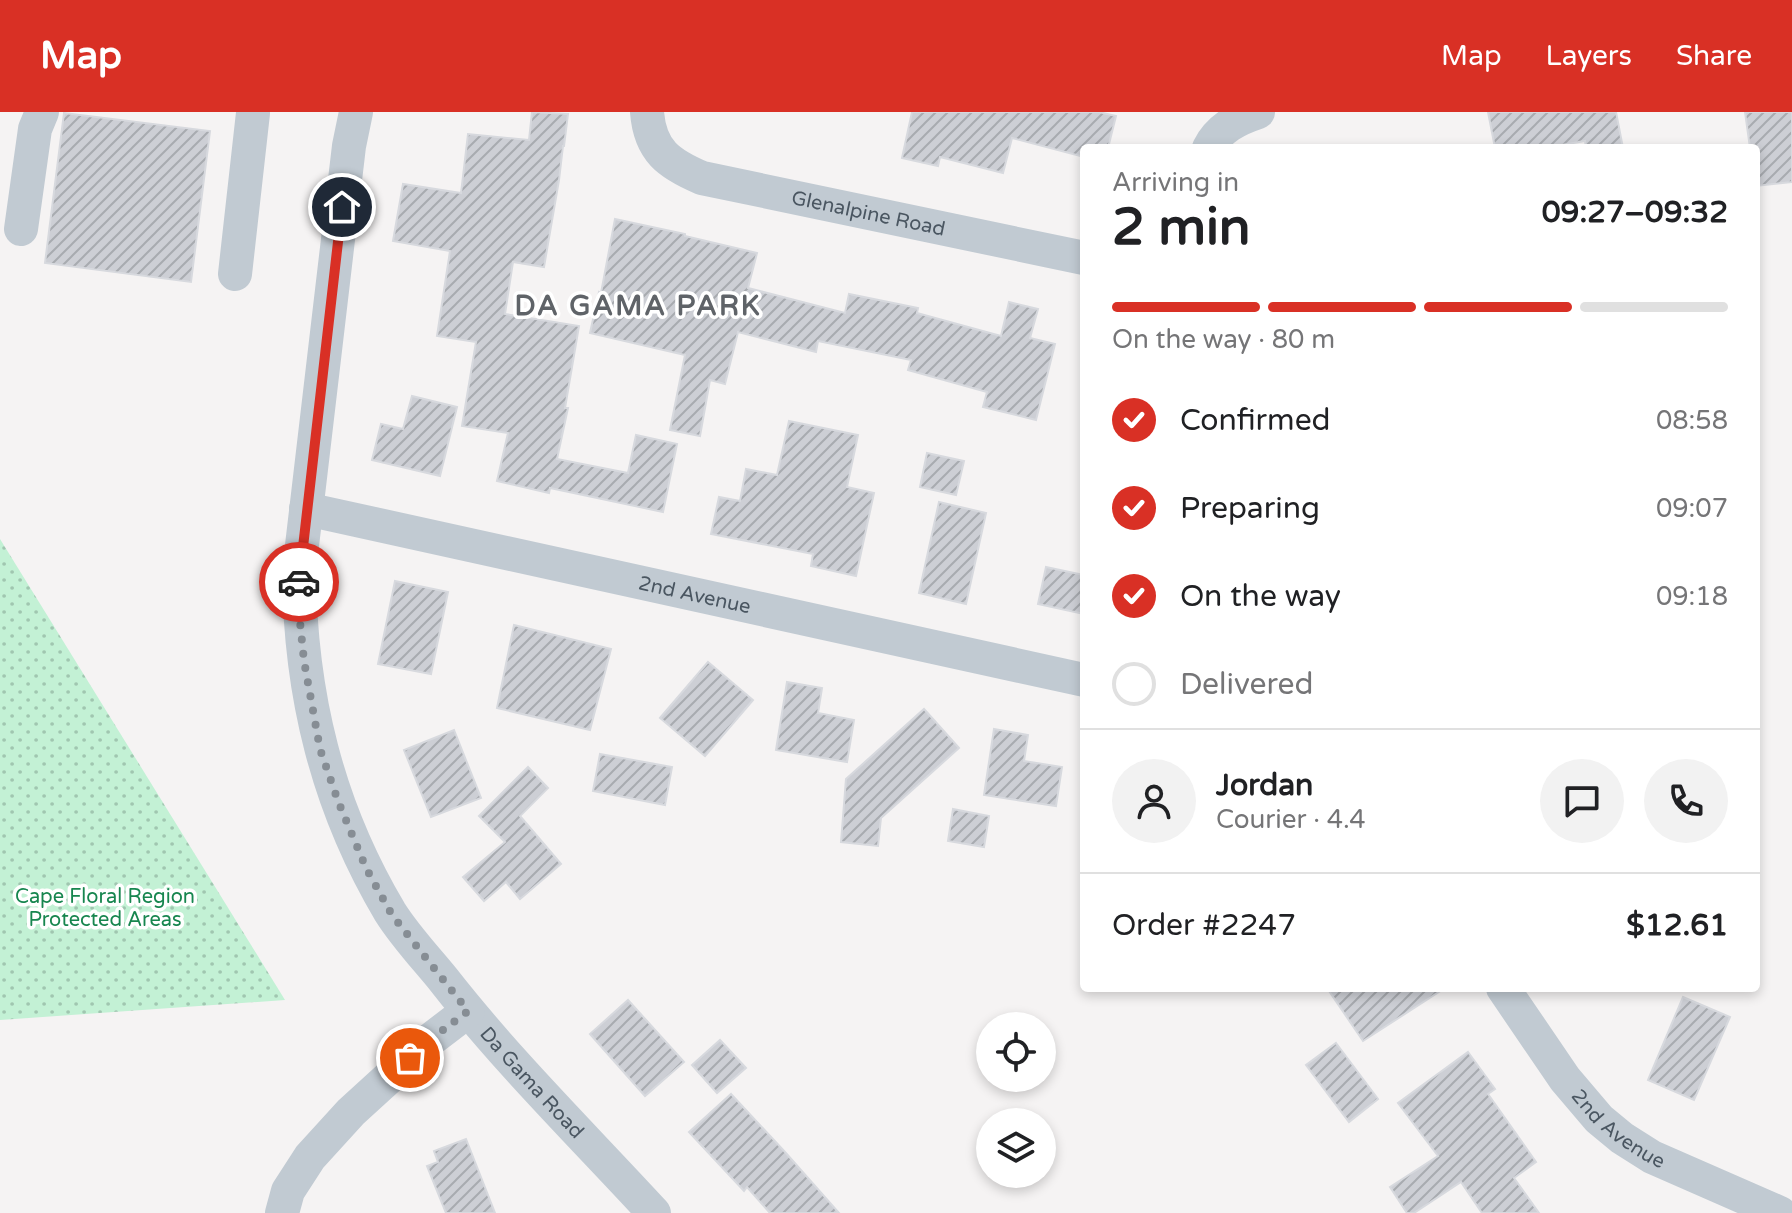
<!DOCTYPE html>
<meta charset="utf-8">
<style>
body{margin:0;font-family:"Varela Round",sans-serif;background:#f2f2f2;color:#202124;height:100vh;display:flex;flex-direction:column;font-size:30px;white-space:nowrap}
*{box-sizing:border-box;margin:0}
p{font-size:26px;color:#757577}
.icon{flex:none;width:44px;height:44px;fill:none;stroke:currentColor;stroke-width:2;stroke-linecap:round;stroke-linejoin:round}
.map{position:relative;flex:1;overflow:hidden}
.panel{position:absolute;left:1080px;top:32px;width:680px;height:848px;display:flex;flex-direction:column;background:#fff;border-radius:8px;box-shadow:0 4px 12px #0003}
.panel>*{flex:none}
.controls{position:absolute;left:976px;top:900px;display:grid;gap:16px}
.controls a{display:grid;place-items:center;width:80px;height:80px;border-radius:50%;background:#fff;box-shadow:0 4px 12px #0003;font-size:40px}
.pin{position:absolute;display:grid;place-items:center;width:68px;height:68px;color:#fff;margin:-34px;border:4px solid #fff;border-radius:50%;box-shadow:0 2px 8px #0007}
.courier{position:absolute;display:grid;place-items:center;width:80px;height:80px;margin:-40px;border:6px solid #d93025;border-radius:50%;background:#fff;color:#222;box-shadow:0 2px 10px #0007}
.overview em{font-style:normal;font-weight:800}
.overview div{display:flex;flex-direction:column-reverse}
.overview{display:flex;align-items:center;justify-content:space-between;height:136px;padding:0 32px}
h1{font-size:52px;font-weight:800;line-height:60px}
.bar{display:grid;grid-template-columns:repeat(4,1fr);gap:12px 8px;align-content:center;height:96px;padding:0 32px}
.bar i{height:10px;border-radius:6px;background:#e0e0e0}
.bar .active{background:#d93025}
.bar p{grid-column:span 4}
.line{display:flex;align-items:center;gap:20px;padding:0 32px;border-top:2px solid #e0e0e0}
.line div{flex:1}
.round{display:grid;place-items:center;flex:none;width:84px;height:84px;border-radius:42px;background:#f2f2f2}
ol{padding:0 32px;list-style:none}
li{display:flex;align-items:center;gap:24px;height:88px}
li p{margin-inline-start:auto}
li .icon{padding:8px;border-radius:50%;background:#d93025;color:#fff;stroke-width:4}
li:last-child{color:#757577}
li i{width:44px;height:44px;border:4px solid #e0e0e0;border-radius:50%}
header{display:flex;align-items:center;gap:48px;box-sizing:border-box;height:112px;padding:0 40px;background:#d93025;color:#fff}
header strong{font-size:38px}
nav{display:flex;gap:44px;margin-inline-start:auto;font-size:28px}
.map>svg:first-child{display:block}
.park{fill:url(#park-dots)}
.building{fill:url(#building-hatch);stroke:#d7d9de;stroke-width:2}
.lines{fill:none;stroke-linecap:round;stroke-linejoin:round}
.minor{stroke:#c1cad2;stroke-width:34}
.done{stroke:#868d94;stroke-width:8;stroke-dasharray:0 14.4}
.route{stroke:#d93025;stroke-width:10}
.labels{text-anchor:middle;stroke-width:7;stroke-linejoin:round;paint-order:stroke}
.street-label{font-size:20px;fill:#4a5661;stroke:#fff}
.park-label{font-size:20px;fill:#17864f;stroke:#fff}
.district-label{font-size:28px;font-weight:bold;letter-spacing:2px;fill:#5f6368;stroke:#fff}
</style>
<header>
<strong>Map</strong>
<nav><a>Map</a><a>Layers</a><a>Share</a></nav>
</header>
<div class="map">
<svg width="1792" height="1101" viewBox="0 0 1792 1101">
<defs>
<pattern id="park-dots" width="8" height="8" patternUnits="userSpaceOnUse" patternTransform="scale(2)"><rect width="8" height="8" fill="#c3f1d5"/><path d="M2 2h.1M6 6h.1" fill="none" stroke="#a0c6b0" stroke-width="1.8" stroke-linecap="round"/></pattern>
<pattern id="building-hatch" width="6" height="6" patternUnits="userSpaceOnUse" patternTransform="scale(2)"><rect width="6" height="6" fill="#cdcfd5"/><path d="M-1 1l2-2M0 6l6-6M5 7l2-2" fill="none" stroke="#a8abb0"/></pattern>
</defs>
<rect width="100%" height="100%" fill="#f5f3f3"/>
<!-- park -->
<path class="park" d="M0,427l285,461 -285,20z"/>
<!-- building -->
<g class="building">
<path d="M532,0l36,2 -4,32h-1l-4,34 -15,87 -31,-5 -8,52 74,12 -14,82h3l-11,51 71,14 8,-38 41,9 -14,68 -113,-24 -1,5 -52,-12 11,-48 -46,-7 14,-84 -39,-6 13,-85 -57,-10 10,-57 58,9 7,-59 61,6z"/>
<path d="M912,0h187l17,4 -8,32h-24v9l-72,-19 -9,35 -63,-16 -2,9 -36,-8z"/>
<path d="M1488,0h128l7,36h-37l-1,-7 -40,7h-50z"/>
<path d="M1745,0h47v70l-36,4v-38h-6z"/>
<path d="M64,1l146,18 -19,151 -146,-19z"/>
<path d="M615,107l70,15v2l72,17 -9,35 97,25 4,-19 69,14 -1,5 84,23 8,-34 29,7 -8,29 25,6 -19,76 -53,-13 4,-15 -79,-22 3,-10 -93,-19 -2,11 -78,-20 -13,52 -15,-4 -10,56 -30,-6 15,-75 -95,-22 9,-41 2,1z"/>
<path d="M412,284l45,11 -17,69 -68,-16 9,-36 22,5z"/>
<path d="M789,309l69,14 -11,52 27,6 -18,83 -45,-10 2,-12 -102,-20 8,-37 21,4 6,-32 31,6z"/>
<path d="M927,341l37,8 -8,34 -36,-8z"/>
<path d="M939,390l47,11 -20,91 -47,-11z"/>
<path d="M1046,455l38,8v39l-46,-10z"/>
<path d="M395,469l53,11 -17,82 -53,-10z"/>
<path d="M514,513l97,24 -21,81 -93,-22z"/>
<path d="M708,550l45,38 -48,56 -45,-38z"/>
<path d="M787,570l35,6 -4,25 36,7 -7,42 -71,-12z"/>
<path d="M924,597l35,39 -78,70 -3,28 -37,-4 5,-63z"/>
<path d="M994,617l34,6 -4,26 38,6 -6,39 -72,-11z"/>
<path d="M454,618l27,68 -50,19 -27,-67z"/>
<path d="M600,642l72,13 -7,38 -72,-14z"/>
<path d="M528,655l20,21 -28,28 41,48 -41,35 -14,-17 -22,19 -21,-24 42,-35 -26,-26z"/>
<path d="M953,697l36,7 -5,31 -36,-6z"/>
<path d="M1327,876h118l-82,53z"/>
<path d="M1683,885l47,20 -36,83 -46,-20z"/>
<path d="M628,888l56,62 -39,34 -55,-62z"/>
<path d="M720,928l26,28 -29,25 -25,-28z"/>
<path d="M1336,931l42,56 -29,23 -43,-57z"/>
<path d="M1468,940l27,37 -7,5 48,68 -22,16 25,35h-57l-21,-31 -47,31h-7l-17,-26 48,-31 -40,-53z"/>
<path d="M731,982l54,58 54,61h-69l-23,-26 -3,4 -55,-59z"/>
<path d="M466,1027l29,74h-49l-19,-47 11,-4 -4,-11z"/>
</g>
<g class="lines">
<!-- minor -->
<g class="minor">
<path id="s1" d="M356,0l-7,34 -50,425c1,123 28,235 91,341 15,24 35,45 53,67 64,82 140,157 211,234"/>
<path id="s2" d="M647,0c3,39 22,52 55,66l382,80"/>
<path d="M1209,36c10,-20 28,-29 49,-36"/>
<path d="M21,117l14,-100 7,-17"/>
<path d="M235,162l18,-161"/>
<path id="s3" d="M306,397l778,171"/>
<path id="s4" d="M1503,876l62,91 34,40 23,19 30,19 128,56"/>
<path d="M282,1101l6,-22 22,-34 41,-45 79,-72 38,-29"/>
</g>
</g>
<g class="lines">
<!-- done -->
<path class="done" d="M299,470v30l5,49 16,88 18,52 28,67 26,47 76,96 -38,29 -20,18"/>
<!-- route -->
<path class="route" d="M299,470l43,-375"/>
</g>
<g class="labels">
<!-- street labels -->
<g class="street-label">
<text dy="7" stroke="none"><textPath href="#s2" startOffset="262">Glenalpine Road</textPath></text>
<text dy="7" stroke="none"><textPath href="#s3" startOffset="398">2nd Avenue</textPath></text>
<text dy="7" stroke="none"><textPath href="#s1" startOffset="1042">Da Gama Road</textPath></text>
<text dy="7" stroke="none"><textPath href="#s4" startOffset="184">2nd Avenue</textPath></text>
</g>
<!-- park labels -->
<g class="park-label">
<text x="105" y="791">Cape Floral Region<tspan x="105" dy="23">Protected Areas</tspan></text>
</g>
<!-- district labels -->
<g class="district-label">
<text x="638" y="203">DA GAMA PARK</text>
</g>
</g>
</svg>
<div class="controls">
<a><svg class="icon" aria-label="locate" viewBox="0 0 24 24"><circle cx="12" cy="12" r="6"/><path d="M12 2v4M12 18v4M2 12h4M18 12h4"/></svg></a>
<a><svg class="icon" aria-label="layers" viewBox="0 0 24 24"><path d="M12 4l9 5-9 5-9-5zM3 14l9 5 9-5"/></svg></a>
</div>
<div class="pin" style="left:410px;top:946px;background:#ea580c"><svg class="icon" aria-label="bag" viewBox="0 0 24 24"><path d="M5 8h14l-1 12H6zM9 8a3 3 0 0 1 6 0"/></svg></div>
<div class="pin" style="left:342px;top:95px;background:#1f2937"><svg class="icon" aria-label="home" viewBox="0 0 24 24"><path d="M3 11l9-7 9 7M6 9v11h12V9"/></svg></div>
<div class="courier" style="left:299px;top:470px"><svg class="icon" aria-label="car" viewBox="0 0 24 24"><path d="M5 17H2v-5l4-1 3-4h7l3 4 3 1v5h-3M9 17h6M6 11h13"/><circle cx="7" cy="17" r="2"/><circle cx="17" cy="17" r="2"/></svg></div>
<section class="panel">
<div class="overview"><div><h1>2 min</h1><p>Arriving in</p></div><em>09:27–09:32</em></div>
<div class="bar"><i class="active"></i><i class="active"></i><i class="active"></i><i></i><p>On the way · 80 m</p></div>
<ol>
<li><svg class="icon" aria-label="check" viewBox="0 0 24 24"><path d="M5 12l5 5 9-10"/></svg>Confirmed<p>08:58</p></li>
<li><svg class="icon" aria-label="check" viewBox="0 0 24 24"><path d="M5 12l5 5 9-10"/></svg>Preparing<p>09:07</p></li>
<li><svg class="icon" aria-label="check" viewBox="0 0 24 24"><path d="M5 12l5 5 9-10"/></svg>On the way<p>09:18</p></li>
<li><i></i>Delivered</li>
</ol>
<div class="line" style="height:144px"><a class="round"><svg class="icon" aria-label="person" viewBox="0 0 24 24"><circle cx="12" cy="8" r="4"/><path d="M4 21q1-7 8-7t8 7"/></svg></a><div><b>Jordan</b><p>Courier · 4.4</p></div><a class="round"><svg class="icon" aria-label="chat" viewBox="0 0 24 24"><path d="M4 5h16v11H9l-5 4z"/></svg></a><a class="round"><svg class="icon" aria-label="phone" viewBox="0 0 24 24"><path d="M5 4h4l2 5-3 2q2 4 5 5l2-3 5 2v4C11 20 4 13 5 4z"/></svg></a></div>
<div class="line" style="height:104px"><div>Order #2247</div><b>$12.61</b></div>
</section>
</div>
